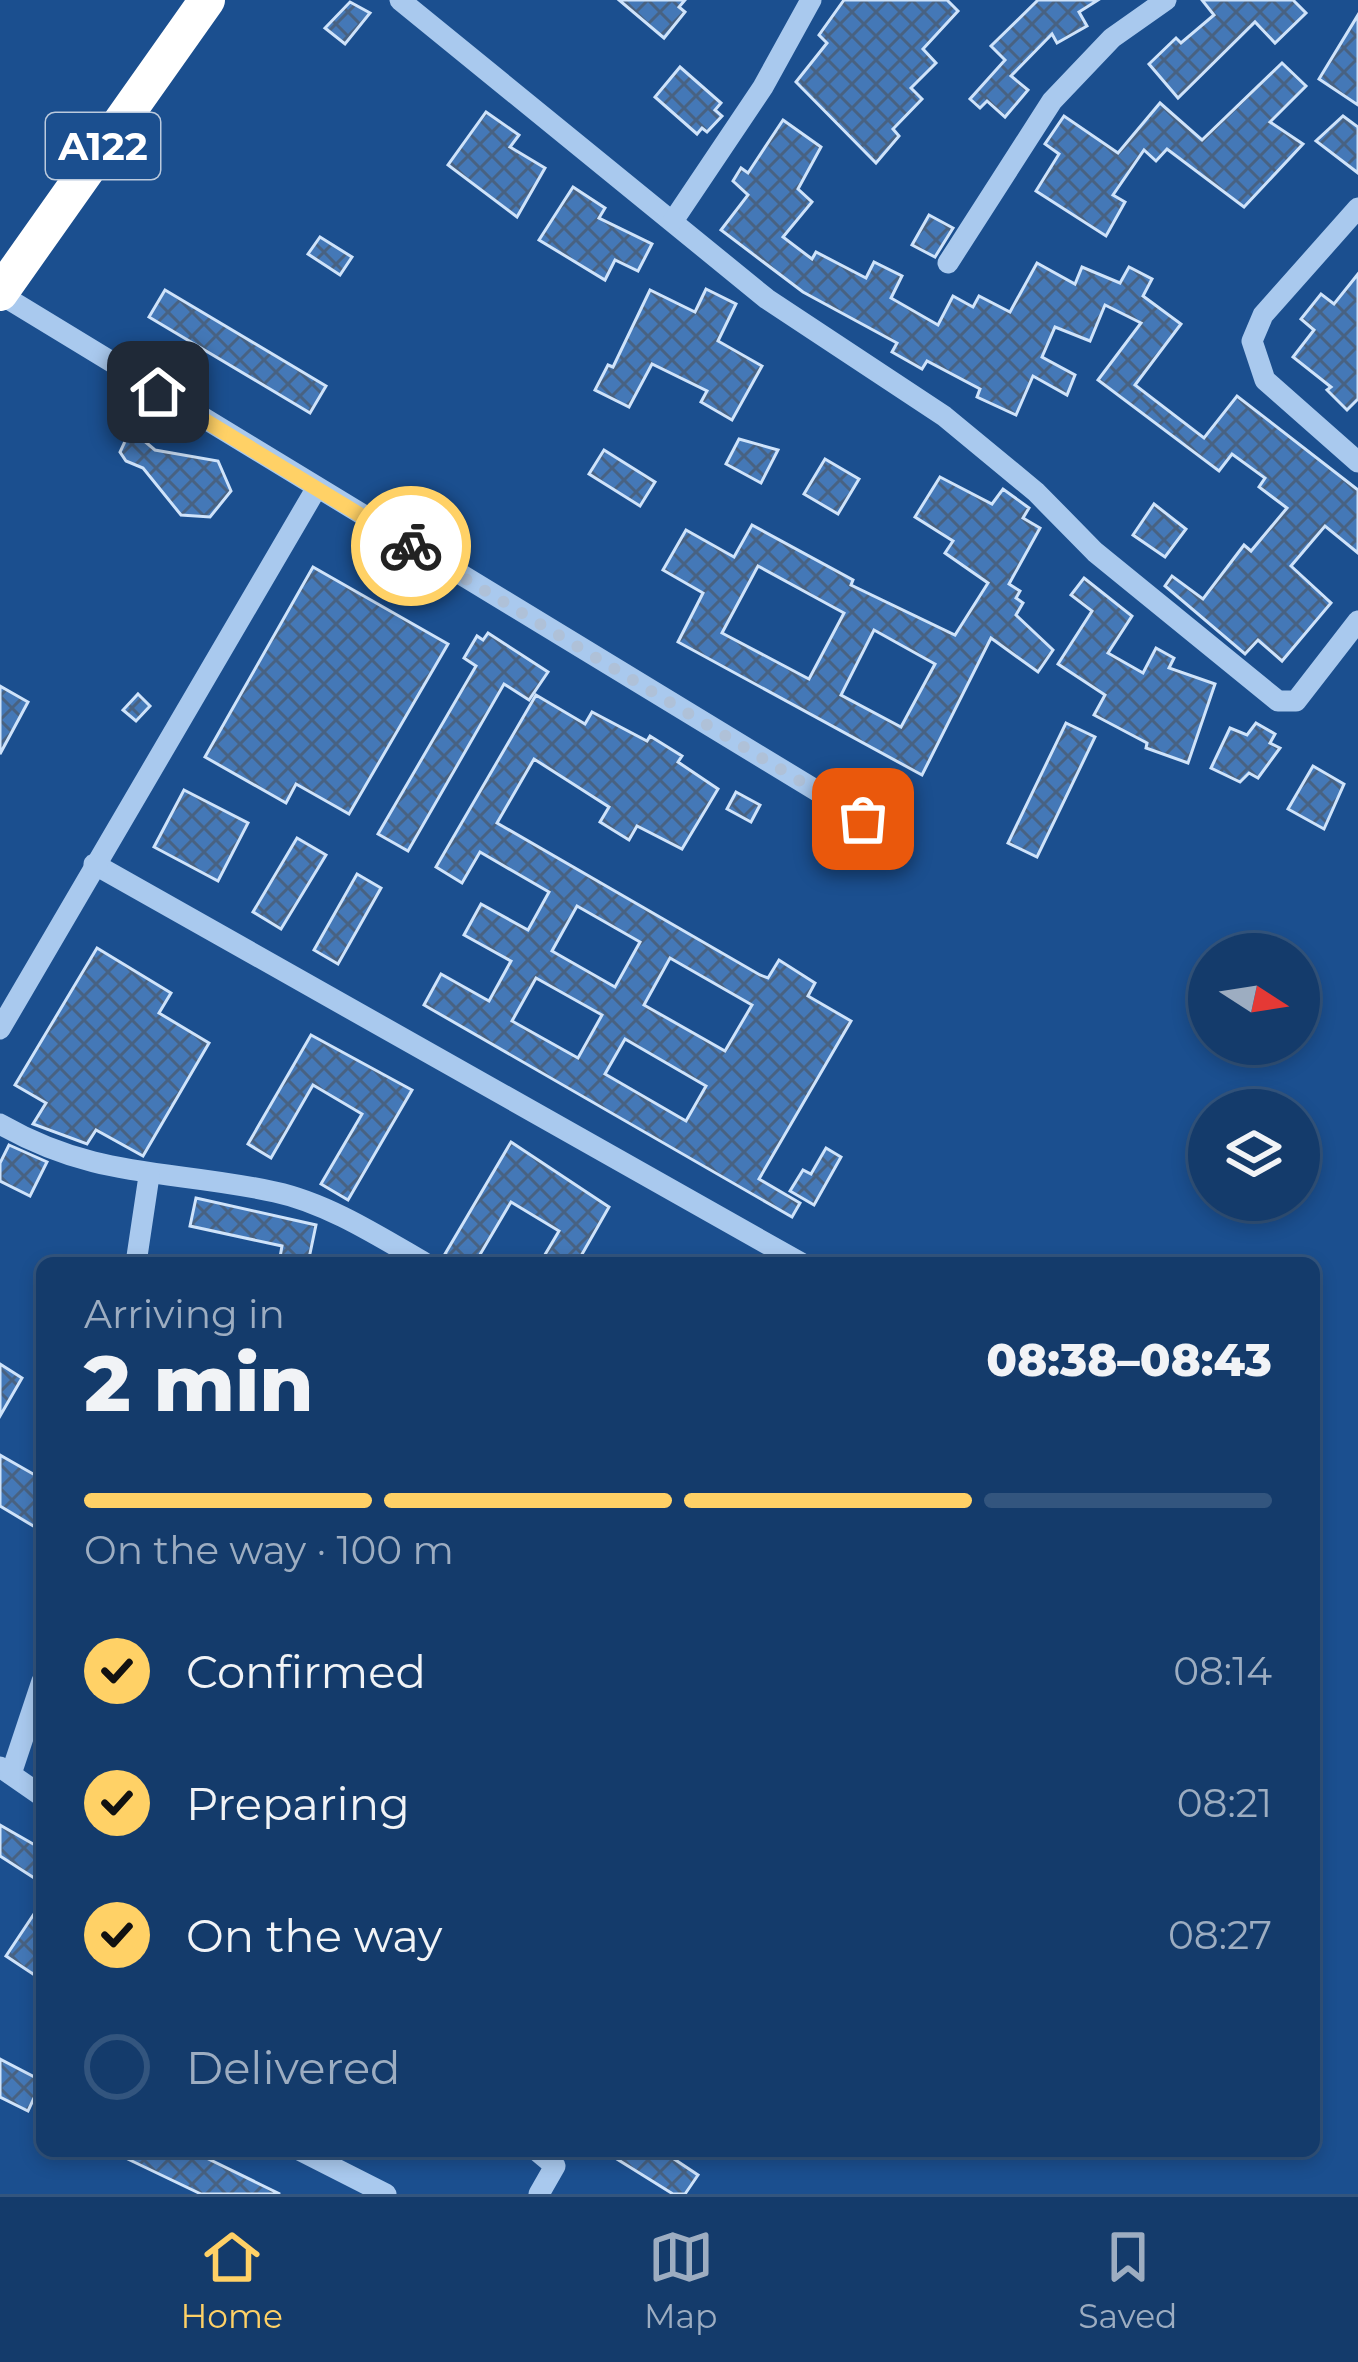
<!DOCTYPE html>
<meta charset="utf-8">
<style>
body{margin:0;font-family:Montserrat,sans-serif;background:#214673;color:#f1f3f6;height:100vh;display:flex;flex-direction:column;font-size:45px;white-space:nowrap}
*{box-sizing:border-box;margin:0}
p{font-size:39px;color:#9dadc1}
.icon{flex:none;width:66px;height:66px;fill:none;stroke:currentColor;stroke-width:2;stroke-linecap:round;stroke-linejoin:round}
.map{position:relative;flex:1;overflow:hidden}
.panel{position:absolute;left:36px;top:1257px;width:1284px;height:900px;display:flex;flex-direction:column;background:#143b6b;border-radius:18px;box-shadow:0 6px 18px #0003,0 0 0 3px #33557e}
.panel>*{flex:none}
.needle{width:78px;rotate:102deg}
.buttons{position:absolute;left:1188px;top:933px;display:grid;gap:24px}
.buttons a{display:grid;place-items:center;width:132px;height:132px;border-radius:50%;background:#143b6b;box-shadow:0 6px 18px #0003,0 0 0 3px #33557e;font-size:60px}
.pin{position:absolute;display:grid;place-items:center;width:102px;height:102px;color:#fff;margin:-51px;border-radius:24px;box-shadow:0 6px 18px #0006}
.courier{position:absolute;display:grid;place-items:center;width:120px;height:120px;margin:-60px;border:9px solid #ffd166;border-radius:50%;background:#fff;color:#222;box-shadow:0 3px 15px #0007}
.headline em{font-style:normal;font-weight:800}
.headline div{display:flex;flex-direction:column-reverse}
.headline{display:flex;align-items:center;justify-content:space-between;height:204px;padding:0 48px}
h1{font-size:78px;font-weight:800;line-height:90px}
.bar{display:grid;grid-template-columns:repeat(4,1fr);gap:18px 12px;align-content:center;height:144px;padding:0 48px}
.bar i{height:15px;border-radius:9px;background:#33557e}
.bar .selected{background:#ffd166}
.bar p{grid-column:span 4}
ol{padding:0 48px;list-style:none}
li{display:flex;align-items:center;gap:36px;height:132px}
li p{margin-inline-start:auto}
li .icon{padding:12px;border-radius:50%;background:#ffd166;color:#111;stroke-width:4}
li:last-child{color:#9dadc1}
li i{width:66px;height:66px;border:6px solid #33557e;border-radius:50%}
.menu{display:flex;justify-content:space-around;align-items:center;height:168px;border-top:3px solid #33557e;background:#143b6b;font-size:33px;color:#9dadc1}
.menu a{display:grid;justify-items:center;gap:6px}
.menu .selected{color:#ffd166}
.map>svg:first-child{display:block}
.building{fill:url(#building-cross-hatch);stroke:#cfe3fa;stroke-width:3;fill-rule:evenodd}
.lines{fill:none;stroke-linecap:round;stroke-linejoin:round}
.minor{stroke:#a9c9ee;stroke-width:21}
.highway{stroke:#fff;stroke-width:36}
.done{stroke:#afc1d8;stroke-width:12;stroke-dasharray:0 21.6}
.route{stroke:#ffd166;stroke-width:15}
.labels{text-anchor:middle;stroke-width:9;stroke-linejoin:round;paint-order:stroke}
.shield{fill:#1b4f8f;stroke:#bbcadd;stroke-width:3}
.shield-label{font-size:39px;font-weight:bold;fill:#fff}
</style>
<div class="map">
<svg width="1358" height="2194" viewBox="0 0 1358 2194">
<defs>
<pattern id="building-cross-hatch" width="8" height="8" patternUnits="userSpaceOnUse" patternTransform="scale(3)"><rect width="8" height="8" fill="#4478b7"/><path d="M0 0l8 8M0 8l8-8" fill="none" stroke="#486282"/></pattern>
</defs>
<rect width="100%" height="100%" fill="#1b4f8f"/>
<!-- building -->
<g class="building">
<path d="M619,0h66l-6,7 6,5 -21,26z"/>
<path d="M844,0h103l11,11 -35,38 13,14 -25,25 11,11 -29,30 6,7 -23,27 -80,-81 31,-39 -8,-8z"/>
<path d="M1038,0h60l-19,12 8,14 -30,17 -5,-9 -41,42 17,14 -23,27 -18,-16 -7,7 -10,-9 35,-39 -14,-14z"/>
<path d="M1202,0h91l13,13 -31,30 -20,-21 -77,76 -29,-34 27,-26 5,5 33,-28z"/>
<path d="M350,2l20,11 -25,31 -20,-16z"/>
<path d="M1358,15v90l-39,-26z"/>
<path d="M1282,63l24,23 -36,36 33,22 -59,63 -77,-58 -11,12 -12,-11 -31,45 12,7 -19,34 -70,-45 23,-37 -14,-10 19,-28 54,37 42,-50 42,37z"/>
<path d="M680,67l41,36 -6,7 7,6 -15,16 -5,-4 -5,6 -42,-37z"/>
<path d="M486,112l33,23 -9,12 35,21 -28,49 -69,-52z"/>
<path d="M1343,116l15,11v46l-42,-32z"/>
<path d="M783,120l38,27 -23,42 14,13 -29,35 29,22 4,-7 50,26 8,-16 28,14 -11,22 47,27 15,-29 20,11 6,-11 31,16 27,-49 38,21 7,-17 38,16 9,-16 23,12 -9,17 38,28 -46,61 69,53 33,-42 121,94v63l-33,-27 -34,40 40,37 -49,58 -24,-21 -13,14 -80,-68 7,-10 31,23 41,-54 7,6 36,-43 -28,-21 6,-9 -33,-24 -13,17 -121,-91 43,-57 -36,-18 -15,36 -35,-14 -13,30 33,18 -8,20 -34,-19 -17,39 -39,-18 3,-8 -53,-28 -5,8 -30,-17 5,-9 -94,-51 -82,-62 27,-35 -15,-14 8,-13 7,5z"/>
<path d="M573,187l32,21 -6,10 53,26 -14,27 -23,-11 -10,20 -66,-40z"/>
<path d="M929,215l24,13 -18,29 -23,-12z"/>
<path d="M320,237l32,20 -12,18 -32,-21z"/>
<path d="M1358,274v125l-11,11 -20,-20 4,-3 -38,-30 21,-27 -13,-11 20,-25 13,10z"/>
<path d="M706,289l30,15 -18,37 44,25 -30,54 -31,-18 6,-11 -55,-27 -23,43 -34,-17 13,-25 5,2 37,-77 45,22z"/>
<path d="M165,290l161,96 -16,27 -161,-96z"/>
<path d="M136,434l19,16 63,11 13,30 -21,26 -29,-2 -38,-47 -17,-7 -6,-9 8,-17z"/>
<path d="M739,439l39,11 -17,33 -35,-19z"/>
<path d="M604,450l51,32 -15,24 -51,-32z"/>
<path d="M825,459l34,20 -21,35 -34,-20z"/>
<path d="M940,477l52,27 11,-15 26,19 -6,10 17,10 -31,56 11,7 -4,7 7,5 -7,12 37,35 -15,22 -47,-34 -69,137 -244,-133 25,-49 -40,-23 23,-40 48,27 18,-32 101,55 -2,5 104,50 33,-52 -43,-30 8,-12 -38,-24zM758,566l86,47 -35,66 -87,-46zM874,630l61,34 -34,63 -60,-32z"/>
<path d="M1154,504l32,25 -21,28 -32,-22z"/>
<path d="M313,567l135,77 -99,170 -53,-30 -10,19 -81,-46z"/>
<path d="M1084,578l48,38 -24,37 35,20 13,-25 18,10 -5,10 46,16 -27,79 -42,-15 1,-5 -53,-28 11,-20 -47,-31 34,-53 -21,-16z"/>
<path d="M488,633l60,39 -19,28 -25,-16 -96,167 -30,-17 98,-168 -12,-8 13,-22 6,4z"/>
<path d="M0,686l28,16 -28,52z"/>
<path d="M138,694l12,12 -14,15 -13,-11z"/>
<path d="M536,695l49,29 7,-12 55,29 3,-5 32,20 -4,6 40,27 -36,60 -45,-23 -8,14 -29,-18 9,-15 -75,-48 -37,64 263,152 8,3 11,-18 36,23 -7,13 43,25 -92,158 41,24 -8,14 -368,-212 17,-31 48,27 22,-40 -47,-26 17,-31 47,26 21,-38 -69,-40 -18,31 -26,-16zM577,906l63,36 -25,45 -63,-36zM670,958l82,47 -27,46 -81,-46zM536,978l66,37 -24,43 -66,-37zM625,1039l81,47 -20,35 -81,-47z"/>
<path d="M1066,723l29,14 -58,120 -29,-14z"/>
<path d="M1256,723l19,11 -5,9 10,5 -22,30 -9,-5 -9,9 -29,-14 19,-40 17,7z"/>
<path d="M1313,766l31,18 -20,45 -36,-20z"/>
<path d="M184,790l64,33 -30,58 -64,-34z"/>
<path d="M736,792l24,13 -9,17 -24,-13z"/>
<path d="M297,838l29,17 -45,74 -28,-17z"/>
<path d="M357,874l24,14 -43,76 -24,-14z"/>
<path d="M97,948l74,45 -12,20 50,30 -66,113 -47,-26 -9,14 -54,-20 13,-21 -31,-18z"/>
<path d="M311,1035l101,55 -64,110 -27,-16 41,-70 -49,-29 -42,73 -23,-14z"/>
<path d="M511,1142l98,65 -32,56h-37l19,-32 -48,-29 -36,61h-15l-15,-9z"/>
<path d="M9,1145l38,17 -17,34 -30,-15v-18z"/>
<path d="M826,1148l15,9 -27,48 -24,-14 13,-21 8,4z"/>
<path d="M196,1198l120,27 -8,38h-29l3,-17 -92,-20z"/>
<path d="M0,1364l22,14 -22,38z"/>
<path d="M0,1455l42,24v37l-7,11 -35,-21z"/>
<path d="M0,1825l42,24v34l-42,-27z"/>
<path d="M42,1902v59l-9,13 -27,-18z"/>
<path d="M0,2059l42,22 -14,30 -28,-14z"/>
<path d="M111,2151h81l88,43h-79z"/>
<path d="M604,2151h58l36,24 -13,19h-12z"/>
</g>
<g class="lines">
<!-- minor -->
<g class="minor">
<path d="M400,0l367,299 177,117 92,76 59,60 183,149h18l62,-80"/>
<path d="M1358,208l-95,107 -11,26 13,39 93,82"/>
<path d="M673,221l90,-134 48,-87"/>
<path d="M948,263l104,-162 60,-63 54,-38"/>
<path d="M0,294l901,548"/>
<path d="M94,864l707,399"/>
<path d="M0,1029l316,-540"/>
<path d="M0,1124c98,56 171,45 275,68 52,11 105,45 150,71"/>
<path d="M136,1263l13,-87"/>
<path d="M0,1767l42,29"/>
<path d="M11,1774l31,-93"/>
<path d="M301,2151l85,43"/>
<path d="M537,2151l18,15 -16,28"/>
</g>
<!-- highway -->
<path class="highway" d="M0,293l207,-293"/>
</g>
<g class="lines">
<!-- done -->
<path class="done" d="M411,546l452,273"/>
<!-- route -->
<path class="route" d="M158,392l253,154"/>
</g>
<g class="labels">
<!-- shield labels -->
<rect class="shield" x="46" y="113" width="114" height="66" rx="9"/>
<g class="shield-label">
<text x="103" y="160">A122</text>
</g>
</g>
</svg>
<div class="buttons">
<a><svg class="needle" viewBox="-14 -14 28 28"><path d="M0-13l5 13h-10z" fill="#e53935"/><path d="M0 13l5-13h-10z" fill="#9dadc1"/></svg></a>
<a><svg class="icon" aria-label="layers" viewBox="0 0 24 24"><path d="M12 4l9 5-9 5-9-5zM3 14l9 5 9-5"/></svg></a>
</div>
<div class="pin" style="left:863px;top:819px;background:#ea580c"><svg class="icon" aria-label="bag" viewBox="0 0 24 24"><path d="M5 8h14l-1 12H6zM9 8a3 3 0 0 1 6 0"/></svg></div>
<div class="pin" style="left:158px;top:392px;background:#1f2937"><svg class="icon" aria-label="home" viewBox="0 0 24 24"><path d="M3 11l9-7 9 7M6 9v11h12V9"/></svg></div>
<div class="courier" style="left:411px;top:546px"><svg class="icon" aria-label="bike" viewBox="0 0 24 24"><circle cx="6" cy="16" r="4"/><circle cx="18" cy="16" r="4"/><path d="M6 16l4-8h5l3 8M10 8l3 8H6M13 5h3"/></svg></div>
<section class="panel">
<div class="headline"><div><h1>2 min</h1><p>Arriving in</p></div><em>08:38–08:43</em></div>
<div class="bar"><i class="selected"></i><i class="selected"></i><i class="selected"></i><i></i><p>On the way · 100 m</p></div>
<ol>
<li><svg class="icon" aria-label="check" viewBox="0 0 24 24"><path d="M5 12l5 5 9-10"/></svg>Confirmed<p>08:14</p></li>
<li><svg class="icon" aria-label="check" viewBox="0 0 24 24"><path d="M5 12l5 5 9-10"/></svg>Preparing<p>08:21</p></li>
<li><svg class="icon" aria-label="check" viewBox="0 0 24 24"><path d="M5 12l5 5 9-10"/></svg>On the way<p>08:27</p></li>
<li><i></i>Delivered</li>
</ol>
</section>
</div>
<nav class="menu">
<a class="selected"><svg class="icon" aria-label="home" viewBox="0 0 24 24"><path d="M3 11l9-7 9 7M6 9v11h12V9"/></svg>Home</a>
<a><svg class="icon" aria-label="map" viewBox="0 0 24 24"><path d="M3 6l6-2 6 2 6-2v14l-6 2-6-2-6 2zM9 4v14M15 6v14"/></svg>Map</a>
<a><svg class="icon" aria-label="saved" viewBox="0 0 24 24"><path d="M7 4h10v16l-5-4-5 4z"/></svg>Saved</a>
</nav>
